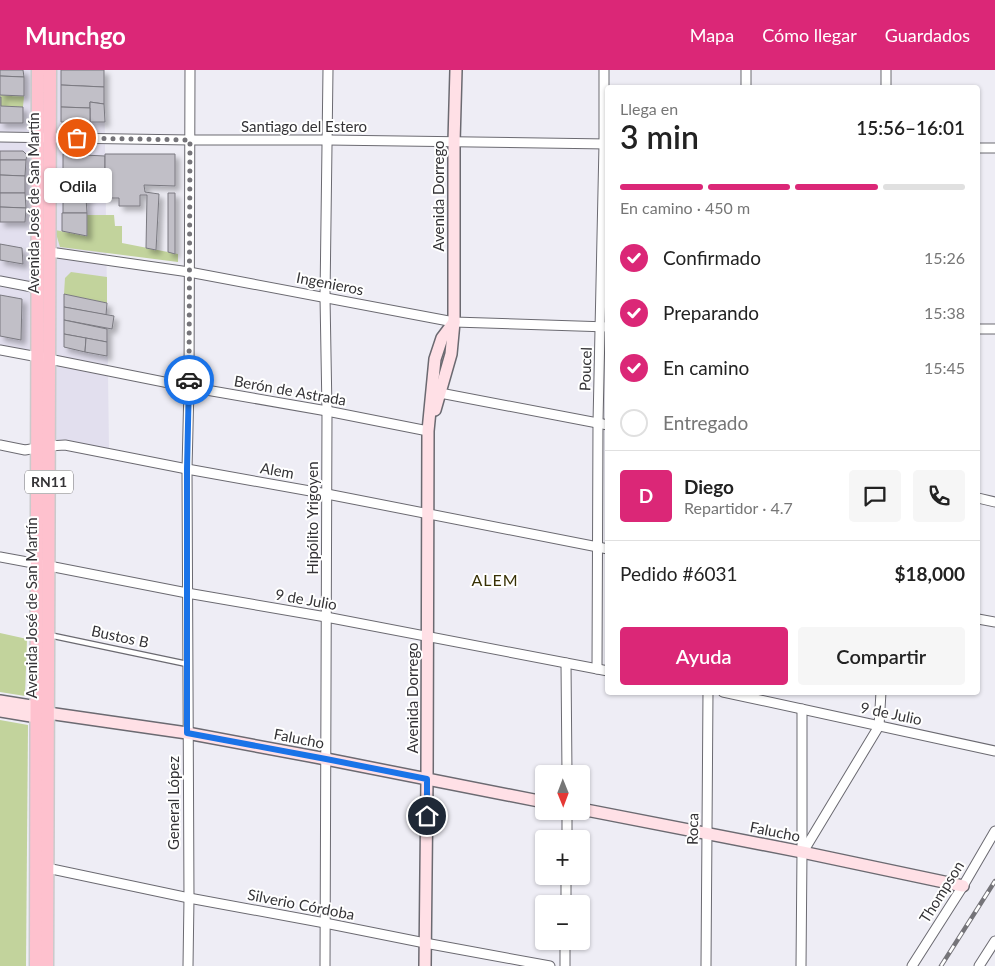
<!DOCTYPE html>
<html lang="es">
<meta charset="utf-8">
<style>
body{margin:0;font-family:Lato,sans-serif;background:#f6f6f6;color:#222;height:100vh;display:flex;flex-direction:column;font-size:19px;white-space:nowrap}
*{box-sizing:border-box;margin:0}
p{font-size:16px;color:#767676}
.icon{flex:none;width:28px;height:28px;fill:none;stroke:currentColor;stroke-width:2;stroke-linecap:round;stroke-linejoin:round}
.map{position:relative;flex:1;overflow:hidden}
.details{position:absolute;left:605px;top:15px;width:375px;height:610px;display:flex;flex-direction:column;background:#fff;border-radius:5px;box-shadow:0 1px 4px #0004}
.details>*{flex:none}
.needle{width:32px;rotate:179deg}
.buttons{position:absolute;left:535px;top:695px;display:grid;gap:10px}
.buttons a{display:grid;place-items:center;width:55px;height:55px;border-radius:5px;background:#fff;box-shadow:0 1px 4px #0004;font-size:25px}
.pin{position:absolute;display:grid;place-items:center;width:42px;height:42px;color:#fff;margin:-21px;border:2px solid #fff;border-radius:50%;box-shadow:0 1px 5px #0007}
.courier{position:absolute;display:grid;place-items:center;width:50px;height:50px;margin:-25px;border:4px solid #1a73e8;border-radius:50%;background:#fff;color:#222;box-shadow:0 1px 6px #0007}
.bubble{position:absolute;height:35px;border-radius:5px;background:#fff;box-shadow:0 1px 4px #0004;font-size:16px;font-weight:600;line-height:35px;text-align:center}
.headline em{font-style:normal;font-weight:600}
.headline div{display:flex;flex-direction:column-reverse}
.headline{display:flex;align-items:center;justify-content:space-between;height:85px;padding:0 15px}
h1{font-size:32px;font-weight:600;line-height:38px}
.bar{display:grid;grid-template-columns:repeat(4,1fr);gap:8px 5px;align-content:center;height:60px;padding:0 15px}
.bar i{height:6px;border-radius:4px;background:#e0e0e0}
.bar .current{background:#db2777}
.bar p{grid-column:span 4}
.line{display:flex;align-items:center;gap:12px;padding:0 15px;border-top:1px solid #e0e0e0}
.line div{flex:1}
.round{display:grid;place-items:center;flex:none;width:52px;height:52px;border-radius:5px;background:#f6f6f6}
ol{padding:0 15px;list-style:none}
li{display:flex;align-items:center;gap:15px;height:55px}
li p{margin-inline-start:auto}
li .icon{padding:5px;border-radius:50%;background:#db2777;color:#fff;stroke-width:4}
li:last-child{color:#767676}
li i{width:28px;height:28px;border:2px solid #e0e0e0;border-radius:50%}
.action{display:flex;gap:10px;margin-top:auto;padding:10px 15px}
.action a{flex:1;height:58px;border-radius:5px;background:#db2777;color:#fff;font-size:20px;font-weight:600;line-height:58px;text-align:center}
.action a+a{background:#f6f6f6;color:#222}
header{display:flex;align-items:center;gap:30px;box-sizing:border-box;height:70px;padding:0 25px;background:#db2777;color:#fff}
header strong{font-size:24px}
nav{display:flex;gap:28px;margin-inline-start:auto;font-size:18px}
.map>svg:first-child{display:block}
.built{fill:#e2dfee}
.green{fill:#c2d39c}
.building{fill:#c1bfc7;stroke:#7a7980;filter:url(#shadow)}
.lines{fill:none;stroke-linecap:round;stroke-linejoin:round}
.lane-casing{stroke:#6b6a71;stroke-width:7}
.street-casing{stroke:#6b6a71;stroke-width:11}
.secondary-casing{stroke:#6b6a71;stroke-width:14}
.primary-casing{stroke:#cacacb;stroke-width:15}
.lane{stroke:#fff;stroke-width:4.5}
.street{stroke:#fff;stroke-width:9}
.secondary{stroke:#ffe0e6;stroke-width:11}
.primary{stroke:#fec1ce;stroke-width:12}
.rail-casing{stroke:#757479;stroke-width:4.5}
.rail{stroke:#fff;stroke-width:2.5;stroke-dasharray:8;stroke-linecap:butt}
.done{stroke:#757479;stroke-width:5;stroke-dasharray:0 9}
.route{stroke:#1a73e8;stroke-width:6}
.labels{text-anchor:middle;stroke-width:4;stroke-linejoin:round;paint-order:stroke}
.shield{fill:#fff;stroke:#717072;stroke-width:1}
.shield-label{font-size:14px;font-weight:bold;fill:#343336}
.street-label{font-size:15px;fill:#343336;stroke:#fff}
.neighbourhood-label{font-size:16px;letter-spacing:1px;fill:#383105;stroke:#fff}
</style>
<header>
<strong>Munchgo</strong>
<nav><a>Mapa</a><a>Cómo llegar</a><a>Guardados</a></nav>
</header>
<div class="map">
<svg width="995" height="896" viewBox="0 0 995 896">
<defs>
<filter id="shadow"><feDropShadow dx="4.5" dy="4.5" stdDeviation="2.5" flood-color="#0004"/></filter>
</defs>
<rect width="100%" height="100%" fill="#eeedf5"/>
<!-- built -->
<path class="built" d="M0,0h104l5,379 -60,-7v-83l-49,-9z"/>
<!-- green -->
<g class="green">
<path d="M0,25l24,1 -1,11 -22,-1z"/>
<path d="M87,145h27l1,11h7v17l56,11v8l-118,-15 -5,-17 32,6z"/>
<path d="M71,202l36,5v26l-43,-9 1,-16z"/>
<path d="M0,563l27,6 -2,57 -25,-4z"/>
<path d="M0,650l28,5 -2,241h-26z"/>
</g>
<!-- building -->
<g class="building">
<path d="M0,0h23l1,7 -24,-1z"/>
<path d="M61,0h43v17l-43,-2z"/>
<path d="M0,6l24,1v19l-24,-1z"/>
<path d="M61,15l43,2v17l-14,-2v6l-29,-1z"/>
<path d="M0,27h1v9l22,1v16h-23z"/>
<path d="M90,32l14,2 1,18h-15z"/>
<path d="M61,37l29,1v14h-29z"/>
<path d="M0,81h23l4,4 -1,5h-26z"/>
<path d="M63,84l42,2v16l-42,-1z"/>
<path d="M105,84h70v32l-31,-1 1,7 14,2 -3,56 -10,-2 1,-53h-7v11h-21v-8h-14z"/>
<path d="M0,90h26l-1,16 -25,-1z"/>
<rect x="63" y="101" width="21" height="11"/>
<path d="M84,101l21,1v20h-21z"/>
<path d="M0,105l25,1v17h-25z"/>
<path d="M63,112h21v10h5l1,6 -27,-1z"/>
<path d="M0,123h25l1,15 -26,-1z"/>
<path d="M168,123h7v61l-7,-2z"/>
<path d="M63,127l23,1 1,15h-24z"/>
<path d="M0,137l26,1 -1,14h-25z"/>
<path d="M62,143h25v23l-25,-5z"/>
<path d="M0,174l22,4 1,16 -23,-4z"/>
<path d="M64,224l43,9 -1,12 -42,-8z"/>
<path d="M0,225l22,4 -1,41 -21,-4z"/>
<path d="M64,237l50,9 -2,13 -48,-9z"/>
<path d="M64,250l43,9v13l-43,-8z"/>
<path d="M64,264l22,4 -1,14 -21,-5z"/>
<path d="M86,268l21,4v14l-22,-4z"/>
</g>
<g class="lines">
<!-- lane casing -->
<g class="lane-casing">
<path id="lane" d="M49,565l138,29"/>
</g>
<!-- street casing -->
<g class="street-casing">
<g id="street">
<path d="M886,0v18"/>
<path d="M746,18v-18"/>
<path d="M0,67l190,3h138l280,4"/>
<path d="M978,78h17"/>
<path d="M50,182l139,20 265,50 154,5"/>
<path d="M0,211l37,7"/>
<path d="M978,259h17"/>
<path d="M0,280l49,9 140,28 138,24 101,20"/>
<path d="M438,317l2,6 168,32"/>
<path d="M0,375l25,5 24,-4 16,-1 122,24 140,25 281,55"/>
<path d="M978,428l17,4"/>
<path d="M0,487l49,9 138,27 139,24 282,54"/>
<path d="M978,549l17,3"/>
<path d="M566,593l1,111"/>
<path d="M597,599l1,-246 6,-279v-74"/>
<path d="M723,622l272,59"/>
<path d="M567,769v-28"/>
<path d="M803,782l76,-126 2,-34"/>
<path d="M47,798l142,30 136,25 100,20 125,23"/>
<path d="M566,834v-28"/>
<path d="M188,896l1,-68 -2,-429 2,-82 1,-317"/>
<path d="M325,896l2,-555 -2,-114 3,-227"/>
<path d="M565,896v-25"/>
<path d="M706,896l2,-274"/>
<path d="M801,896l1,-114v-143"/>
<path d="M912,896l51,-80 32,-55"/>
<path d="M979,896l16,-25"/>
</g>
</g>
<!-- secondary casing -->
<g class="secondary-casing">
<g id="secondary">
<path d="M435,340l16,-56 3,-32v-180l2,-72"/>
<path d="M0,631l37,6 11,6 139,20 139,26 218,43"/>
<path d="M0,641l37,6 7,-3"/>
<path d="M581,739l221,43 161,34"/>
<path d="M425,896l2,-187 1,-348 7,-72 7,-21 12,-16"/>
</g>
</g>
<!-- primary casing -->
<g class="primary-casing">
<g id="primary">
<path d="M36,896l2,-896"/>
<path d="M47,896l3,-896"/>
</g>
</g>
<!-- lane -->
<use href="#lane" class="lane"/>
<!-- street -->
<use href="#street" class="street"/>
<!-- secondary -->
<use href="#secondary" class="secondary"/>
<!-- primary -->
<use href="#primary" class="primary"/>
<!-- rail casing -->
<g class="rail-casing">
<path id="rail" d="M941,896l54,-85"/>
</g>
<!-- rail -->
<use href="#rail" class="rail"/>
</g>
<g class="lines">
<!-- done -->
<path class="done" d="M77,68l113,2 -1,240"/>
<!-- route -->
<path class="route" d="M189,310l-2,89v264l139,26 101,20v37"/>
</g>
<g class="labels">
<!-- shield labels -->
<rect class="shield" x="25" y="400.5" width="48" height="23" rx="4"/>
<g class="shield-label">
<text x="49" y="417">RN11</text>
</g>
<!-- street labels -->
<g class="street-label">
<text x="304" y="62">Santiago del Estero</text>
<text transform="translate(439 126) rotate(-90)" y="5">Avenida Dorrego</text>
<text transform="translate(34 133) rotate(-90)" y="5">Avenida José de San Martín</text>
<text transform="translate(330 214) rotate(11)" y="5">Ingenieros</text>
<text transform="translate(586 299) rotate(-88)" y="5">Poucel</text>
<text transform="translate(290 321) rotate(10)" y="5">Berón de Astrada</text>
<text transform="translate(277 401) rotate(10)" y="5">Alem</text>
<text transform="translate(313 448) rotate(-90)" y="5">Hipólito Yrigoyen</text>
<text transform="translate(306 530) rotate(10)" y="5">9 de Julio</text>
<text transform="translate(32 538) rotate(-90)" y="5">Avenida José de San Martín</text>
<text transform="translate(120 567) rotate(12)" y="5">Bustos B</text>
<text transform="translate(413 628) rotate(-90)" y="5">Avenida Dorrego</text>
<text transform="translate(891 644) rotate(12)" y="5">9 de Julio</text>
<text transform="translate(299 669) rotate(11)" y="5">Falucho</text>
<text transform="translate(174 733) rotate(-90)" y="5">General López</text>
<text transform="translate(693 759) rotate(-89)" y="5">Roca</text>
<text transform="translate(775 762) rotate(11)" y="5">Falucho</text>
<text transform="translate(942 822) rotate(-58)" y="5">Thompson</text>
<text transform="translate(301 835) rotate(11)" y="5">Silverio Córdoba</text>
</g>
<!-- neighbourhood labels -->
<g class="neighbourhood-label">
<text x="495" y="516">ALEM</text>
</g>
</g>
</svg>
<div class="buttons">
<a><svg class="needle" viewBox="-14 -14 28 28"><path d="M0-13l5 13h-10z" fill="#e53935"/><path d="M0 13l5-13h-10z" fill="#767676"/></svg></a>
<a>+</a>
<a>−</a>
</div>
<div class="pin" style="left:77px;top:68px;background:#ea580c"><svg class="icon" aria-label="bag" viewBox="0 0 24 24"><path d="M5 8h14l-1 12H6zM9 8a3 3 0 0 1 6 0"/></svg></div>
<div class="pin" style="left:427px;top:746px;background:#1f2937"><svg class="icon" aria-label="home" viewBox="0 0 24 24"><path d="M3 11l9-7 9 7M6 9v11h12V9"/></svg></div>
<div class="courier" style="left:189px;top:310px"><svg class="icon" aria-label="car" viewBox="0 0 24 24"><path d="M5 17H2v-5l4-1 3-4h7l3 4 3 1v5h-3M9 17h6M6 11h13"/><circle cx="7" cy="17" r="2"/><circle cx="17" cy="17" r="2"/></svg></div>
<div class="bubble" style="left:44px;top:98px;width:68px">Odila</div>
<section class="details">
<div class="headline"><div><h1>3 min</h1><p>Llega en</p></div><em>15:56–16:01</em></div>
<div class="bar"><i class="current"></i><i class="current"></i><i class="current"></i><i></i><p>En camino · 450 m</p></div>
<ol>
<li><svg class="icon" aria-label="check" viewBox="0 0 24 24"><path d="M5 12l5 5 9-10"/></svg>Confirmado<p>15:26</p></li>
<li><svg class="icon" aria-label="check" viewBox="0 0 24 24"><path d="M5 12l5 5 9-10"/></svg>Preparando<p>15:38</p></li>
<li><svg class="icon" aria-label="check" viewBox="0 0 24 24"><path d="M5 12l5 5 9-10"/></svg>En camino<p>15:45</p></li>
<li><i></i>Entregado</li>
</ol>
<div class="line" style="height:90px"><b class="round" style="background:#db2777;color:#fff">D</b><div><b>Diego</b><p>Repartidor · 4.7</p></div><a class="round"><svg class="icon" aria-label="chat" viewBox="0 0 24 24"><path d="M4 5h16v11H9l-5 4z"/></svg></a><a class="round"><svg class="icon" aria-label="phone" viewBox="0 0 24 24"><path d="M5 4h4l2 5-3 2q2 4 5 5l2-3 5 2v4C11 20 4 13 5 4z"/></svg></a></div>
<div class="line" style="height:65px"><div>Pedido #6031</div><b>$18,000</b></div>
<div class="action"><a>Ayuda</a><a>Compartir</a></div>
</section>
</div>
